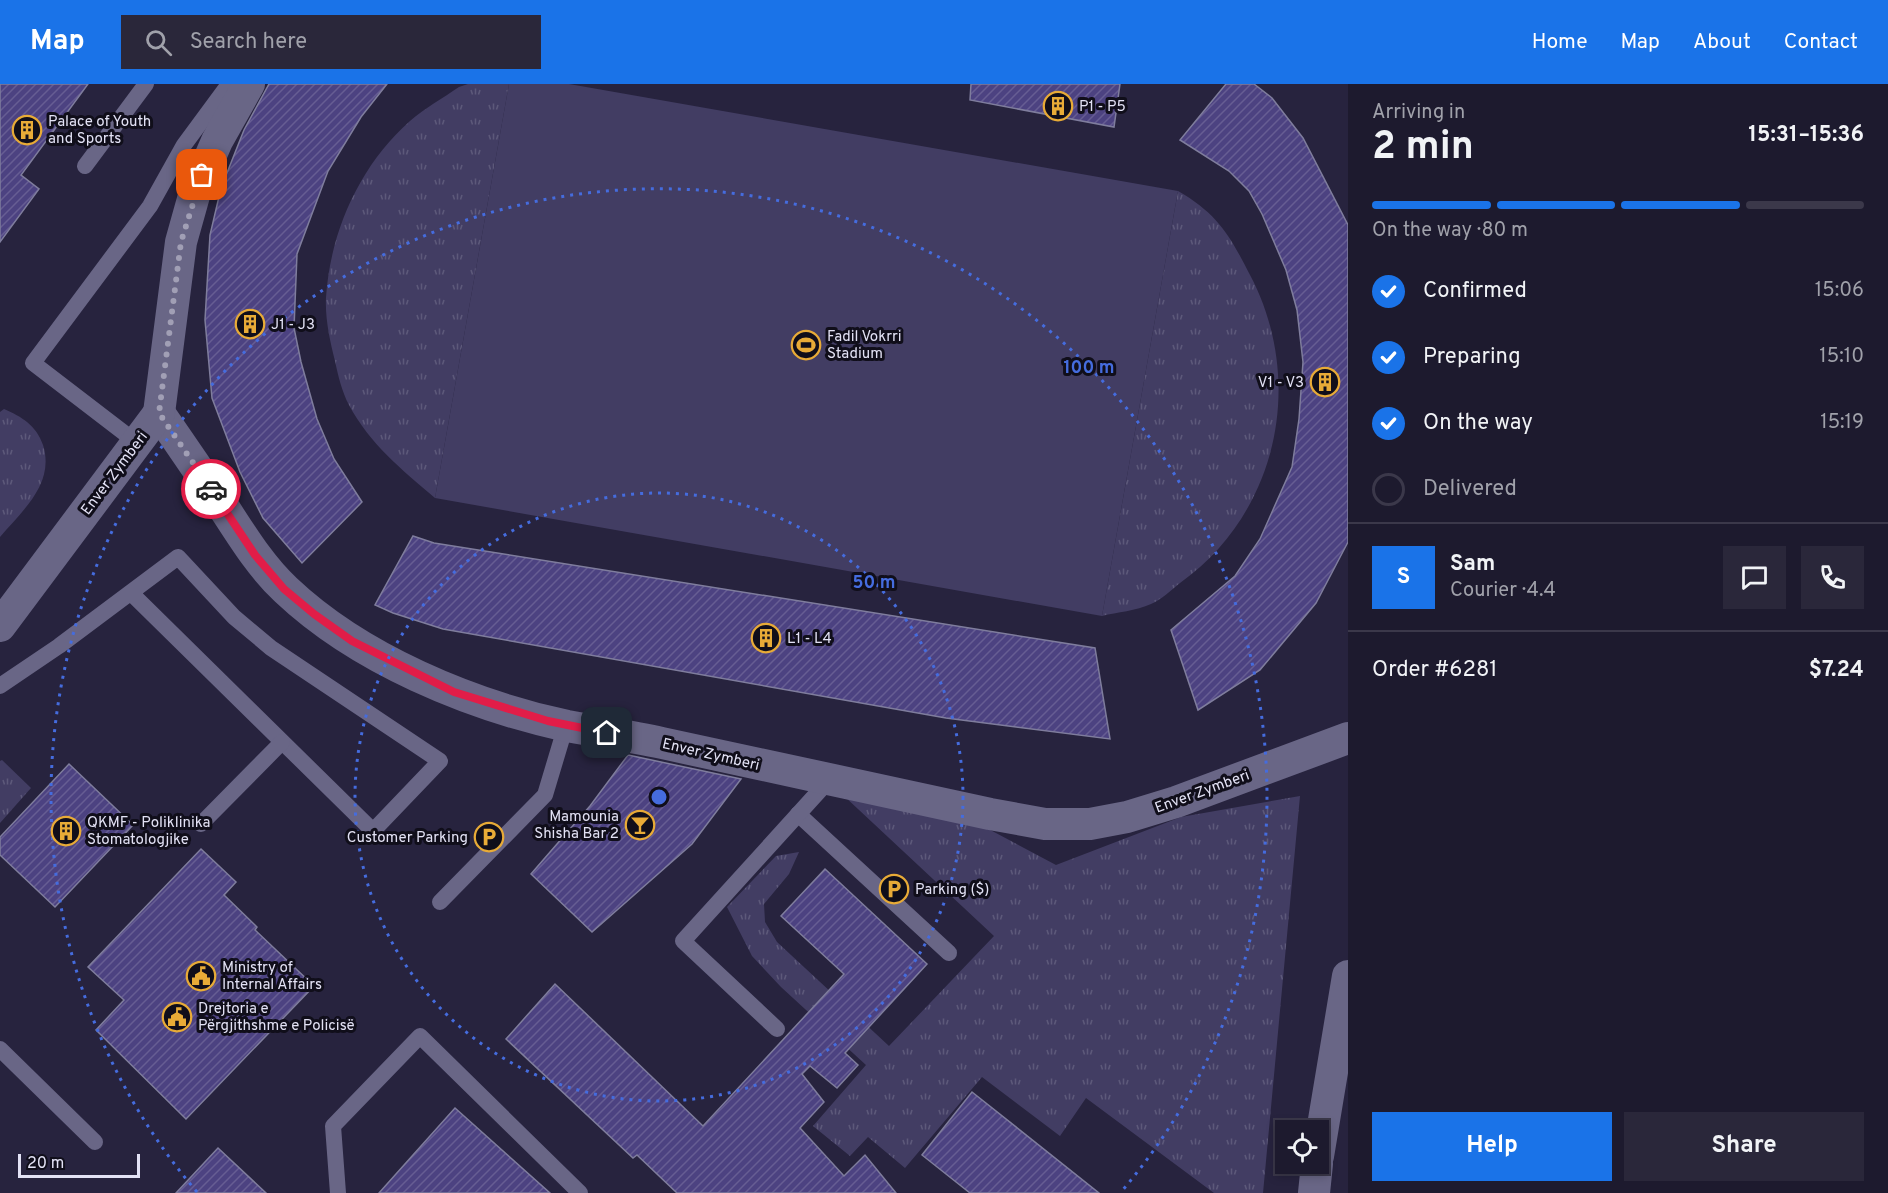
<!DOCTYPE html>
<meta charset="utf-8">
<style>
body{margin:0;font-family:Overpass,sans-serif;background:#2a273a;color:#f1f3f6;height:100vh;display:flex;flex-direction:column;font-size:22px;white-space:nowrap}
*{box-sizing:border-box;margin:0}
p{font-size:20px;color:#a0a1aa}
.icon{flex:none;width:33px;height:33px;fill:none;stroke:currentColor;stroke-width:2;stroke-linecap:round;stroke-linejoin:round}
.map{position:relative;flex:1;overflow:hidden}
.details{display:flex;flex-direction:column;background:#1d1a2e;width:540px}
.details>*{flex:none}
.buttons{position:absolute;left:1275px;top:1036px;display:grid;gap:12px}
.buttons a{display:grid;place-items:center;width:54px;height:54px;border-radius:0px;background:#1d1a2e;box-shadow:0 3px 9px #0003,0 0 0 2px #3b384a;font-size:30px}
.scale{position:absolute;left:18px;bottom:15px;width:122px;box-sizing:border-box;padding-left:6px;border:3px solid #e3e2f5;border-top:0;font-size:16px;line-height:21px;white-space:nowrap;color:#e3e2f5;-webkit-text-stroke:4px #100e1a;paint-order:stroke}
.pin{position:absolute;display:grid;place-items:center;width:51px;height:51px;color:#fff;margin:-26px;border-radius:12px;box-shadow:0 3px 9px #0006}
.courier{position:absolute;display:grid;place-items:center;width:60px;height:60px;margin:-30px;border:4px solid #e11d48;border-radius:50%;background:#fff;color:#222;box-shadow:0 2px 8px #0007}
.headline em{font-style:normal;font-weight:700}
.headline div{display:flex;flex-direction:column-reverse}
.headline{display:flex;align-items:center;justify-content:space-between;height:102px;padding:0 24px}
h1{font-size:39px;font-weight:700;line-height:45px}
.bar{display:grid;grid-template-columns:repeat(4,1fr);gap:9px 6px;align-content:center;height:72px;padding:0 24px}
.bar i{height:8px;border-radius:4px;background:#3b384a}
.bar .active{background:#1a73e8}
.bar p{grid-column:span 4}
.line{display:flex;align-items:center;gap:15px;padding:0 24px;border-top:2px solid #3b384a}
.line div{flex:1}
.round{display:grid;place-items:center;flex:none;width:63px;height:63px;border-radius:0px;background:#2a273a}
ol{padding:0 24px;list-style:none}
li{display:flex;align-items:center;gap:18px;height:66px}
li p{margin-inline-start:auto}
li .icon{padding:6px;border-radius:50%;background:#1a73e8;color:#fff;stroke-width:4}
li:last-child{color:#a0a1aa}
li i{width:33px;height:33px;border:3px solid #3b384a;border-radius:50%}
.action{display:flex;gap:12px;margin-top:auto;padding:12px 24px}
.action a{flex:1;height:69px;border-radius:0px;background:#1a73e8;color:#fff;font-size:24px;font-weight:700;line-height:69px;text-align:center}
.action a+a{background:#2a273a;color:#f1f3f6}
header{display:flex;align-items:center;gap:36px;box-sizing:border-box;height:84px;padding:0 30px;background:#1a73e8;color:#fff}
header strong{font-size:28px}
nav{display:flex;gap:33px;margin-inline-start:auto;font-size:21px}
.search{width:420px;height:54px;background:#2a273a;display:flex;align-items:center;gap:15px;box-sizing:border-box;padding:0 21px;border-radius:0px;color:#a0a1aa;font-size:22px}
main{display:flex;flex:1;min-height:0}
.map>svg:first-child{display:block}
.grass{fill:url(#grass-tufts)}
.garden{fill:#423d63}
.building{fill:url(#building-hatch);stroke:#7f7d9d;stroke-width:1.5}
.lines{fill:none;stroke-linecap:round;stroke-linejoin:round}
.lane{stroke:#696686;stroke-width:16}
.street{stroke:#696686;stroke-width:32}
.done{stroke:#a19fb5;stroke-width:6;stroke-dasharray:0 10.8}
.route{stroke:#e11d48;stroke-width:8}
.ring{fill:none;stroke:#456cde;stroke-width:3;stroke-dasharray:3 6}
.labels{text-anchor:middle;stroke-width:6;stroke-linejoin:round;paint-order:stroke}
.poi-label{font-size:15px;fill:#e3e2f5;stroke:#100e1a;text-anchor:start}
.street-label{font-size:15px;fill:#e3e2f5;stroke:#100e1a}
.centre{fill:#456cde;stroke:#100e1a;stroke-width:3}
.ring-label{font-size:18px;text-anchor:middle;font-weight:bold;fill:#456cde;stroke:#100e1a;stroke-width:6;stroke-linejoin:round;paint-order:stroke}
</style>
<header>
<strong>Map</strong>
<div class="search"><svg class="icon" aria-label="search" viewBox="0 0 24 24"><circle cx="10" cy="10" r="6"/><path d="M15 15l6 6"/></svg>Search here</div>
<nav><a>Home</a><a>Map</a><a>About</a><a>Contact</a></nav>
</header>
<main>
<div class="map">
<svg width="1348" height="1109" viewBox="0 0 1348 1109">
<defs>
<pattern id="grass-tufts" width="24" height="20" patternUnits="userSpaceOnUse" patternTransform="scale(1.5)"><rect width="24" height="20" fill="#423d63"/><path d="M3 7l-1-3M5 7V3M7 7l1-3M15 17l-1-3M17 17v-4M19 17l1-3" fill="none" stroke="#5d597a"/></pattern>
<pattern id="building-hatch" width="6" height="6" patternUnits="userSpaceOnUse" patternTransform="scale(1.5)"><rect width="6" height="6" fill="#4c4281"/><path d="M-1 1l2-2M0 6l6-6M5 7l2-2" fill="none" stroke="#665d93"/></pattern>
</defs>
<rect width="100%" height="100%" fill="#27233e"/>
<!-- grass -->
<g class="grass">
<path d="M468,0h41l-74,414c-34,-29 -65,-54 -86,-93 -7,-13 -11,-30 -14,-44 -5,-20 -10,-42 -9,-63 4,-66 34,-133 84,-177 15,-13 33,-23 49,-34z"/>
<path d="M1178,107c40,23 52,45 72,84 56,106 28,238 -70,308 -9,7 -19,17 -29,21 -15,7 -34,8 -49,12z"/>
<path d="M4,325c18,8 32,16 39,36 12,38 -20,65 -43,92v-125z"/>
<path d="M2,676l29,28 -31,35v-62z"/>
<path d="M843,711l121,21 92,49 125,-48 119,-21 -37,397h-49l-128,-95 -26,38 -78,-59 -77,91 -37,-31 -18,19 -37,-30 53,-61 -85,-78 -29,-31 -25,-49 49,-51 23,-4 -10,22 -25,30 1,18 12,20 112,104 105,-110z"/>
</g>
<!-- garden -->
<path class="garden" d="M509,0h60l609,107 -76,425 -667,-118z"/>
<!-- building -->
<g class="building">
<path d="M0,0h88l-67,91 18,14 -39,53z"/>
<path d="M269,0h118l-26,33 -33,54 -31,83 -3,74 7,34 16,57 17,40 28,43 -60,61 -39,-45 -23,-46 -28,-74 -7,-78 5,-85 11,-47 23,-58z"/>
<path d="M971,0h149l-6,43 -144,-27z"/>
<path d="M1226,0h28l18,14 31,40 45,87v317l-32,61 -56,67 -62,40 -27,-80 64,-54 25,-37 32,-72 7,-48 4,-57 -6,-52 -11,-40 -24,-56 -13,-23 -20,-20 -49,-31z"/>
<path d="M413,452l21,7 661,105 15,91 -164,-21 -503,-89 -50,-16 -18,-8z"/>
<path d="M628,671l113,24 -49,65 -100,88 -61,-58 59,-68z"/>
<path d="M69,680l64,61 -78,82 -55,-52v-18z"/>
<path d="M201,765l35,33 -12,13 33,32 -2,3 59,56 -128,133 -90,-89 28,-30 -36,-33z"/>
<path d="M825,785l102,95 -82,89 13,12 -21,23 -27,-22 -8,8 22,28 -24,26 44,48 21,-21 31,38h-219l-40,-38 -4,3 -127,-119 49,-55 148,142 141,-152 -63,-58z"/>
<path d="M972,1008l127,101h-129l-48,-38z"/>
<path d="M455,1024l95,85h-171z"/>
<path d="M218,1064l48,45h-90z"/>
</g>
<g class="lines">
<!-- lane -->
<g class="lane">
<path d="M85,82l61,-82"/>
<path d="M136,358l-103,-79 117,-157 34,-61 45,-61"/>
<path d="M0,602l59,-40 119,-89 56,60 37,31 169,113 -67,70 -242,-238"/>
<path d="M798,730l151,139"/>
<path d="M201,740l81,-82"/>
<path d="M440,818l105,-107 21,-70"/>
<path d="M777,945l-94,-88 148,-163"/>
<path d="M0,965l95,93"/>
<path d="M338,1109l-5,-67 87,-90 160,157"/>
</g>
<!-- street -->
<g class="street">
<path d="M159,329c21,30 42,61 63,92 19,29 38,61 64,85 73,69 184,115 281,136 32,6 64,10 95,17 109,24 219,47 328,71l55,10h45l37,-7 49,-15 172,-64"/>
<path d="M159,329l22,-171 14,-50 22,-51 32,-57"/>
<path d="M0,542l159,-213"/>
<path d="M1318,1072l30,-180"/>
<path d="M1314,1109l3,-29"/>
</g>
</g>
<g class="lines">
<!-- done -->
<path class="done" d="M202,91l-21,67 -22,171 52,76"/>
<!-- route -->
<path class="route" d="M211,405l44,66 29,34 30,25 38,27 102,51 94,29 59,12"/>
</g>
<!-- distance rings -->
<g class="ring">
<circle cx="659" cy="713" r="304"/>
<path d="M197 1108A608 608 0 1 1 1121 1108"/>
</g>
<!-- icons -->
<defs>
<g id="building-ring" transform="scale(1.5)"><circle r="9.5" fill="#100e1a" stroke="#e8ab37" stroke-width="1.5"/><path d="M-4-6H4V6H1V3H-1V6H-4ZM-2.5-4.3h1.7v1.8h-1.7ZM.8-4.3h1.7v1.8H.8ZM-2.5-1h1.7V.8h-1.7ZM.8-1h1.7V.8H.8Z" fill="#e8ab37"/></g>
<g id="stadium-ring" transform="scale(1.5)"><circle r="9.5" fill="#100e1a" stroke="#e8ab37" stroke-width="1.5"/><path d="M0-5a6.5 5 0 1 0 0 10a6.5 5 0 1 0 0-10ZM-3.5-1.8h7v3.6h-7Z" fill="#e8ab37"/></g>
<g id="bar-ring" transform="scale(1.5)"><circle r="9.5" fill="#100e1a" stroke="#e8ab37" stroke-width="1.5"/><path d="M-6-5H6L.8 .8V4.5H3.5V6h-7V4.5H-.8V.8Z" fill="#e8ab37"/></g>
<g id="parking-ring" transform="scale(1.5)"><circle r="9.5" fill="#100e1a" stroke="#e8ab37" stroke-width="1.5"/><path d="M-3.5-5.5H1a3.5 3.5 0 0 1 0 7H-1V5.5H-3.5ZM-1-3.4V-.6H.8a1.4 1.4 0 0 0 0-2.8Z" fill="#e8ab37"/></g>
<g id="civic-ring" transform="scale(1.5)"><circle r="9.5" fill="#100e1a" stroke="#e8ab37" stroke-width="1.5"/><path d="M-.6-6.5H3V-4.5H.6V-3L4-1V1h2V6H-6V1h2V-1L-.6-3ZM-1.2 2.5V6h2.4V2.5Z" fill="#e8ab37"/></g>
</defs>
<g fill-rule="evenodd">
<use href="#building-ring" x="1058" y="22"/>
<use href="#building-ring" x="27" y="46"/>
<use href="#building-ring" x="250" y="240"/>
<use href="#stadium-ring" x="806" y="261"/>
<use href="#building-ring" x="1325" y="298"/>
<use href="#building-ring" x="766" y="554"/>
<use href="#bar-ring" x="640" y="741"/>
<use href="#building-ring" x="66" y="747"/>
<use href="#parking-ring" x="489" y="753"/>
<use href="#parking-ring" x="894" y="805"/>
<use href="#civic-ring" x="201" y="892"/>
<use href="#civic-ring" x="177" y="933"/>
</g>
<g class="labels">
<!-- poi labels -->
<g class="poi-label">
<text x="1079" y="27">P1 - P5</text>
<text x="48" y="42">Palace of Youth<tspan x="48" dy="17">and Sports</tspan></text>
<text x="271" y="245">J1 - J3</text>
<text x="827" y="257">Fadil Vokrri<tspan x="827" dy="17">Stadium</tspan></text>
<text x="1304" y="303" text-anchor="end">V1 - V3</text>
<text x="787" y="559">L1 - L4</text>
<text x="619" y="737" text-anchor="end">Mamounia<tspan x="619" dy="17">Shisha Bar 2</tspan></text>
<text x="87" y="743">QKMF - Poliklinika<tspan x="87" dy="17">Stomatologjike</tspan></text>
<text x="468" y="758" text-anchor="end">Customer Parking</text>
<text x="915" y="810">Parking ($)</text>
<text x="222" y="888">Ministry of<tspan x="222" dy="17">Internal Affairs</tspan></text>
<text x="198" y="929">Drejtoria e<tspan x="198" dy="17">Përgjithshme e Policisë</tspan></text>
</g>
<!-- street labels -->
<g class="street-label">
<text transform="translate(114 389) rotate(-53)" y="5">Enver Zymberi</text>
<text transform="translate(711 670) rotate(13)" y="5">Enver Zymberi</text>
<text transform="translate(1202 707) rotate(-20)" y="5">Enver Zymberi</text>
</g>
</g>
<circle cx="659" cy="713" r="9" class="centre"/>
<g class="ring-label">
<text x="1089" y="289">100 m</text>
<text x="874" y="504">50 m</text>
</g>
</svg>
<div class="buttons">
<a><svg class="icon" aria-label="locate" viewBox="0 0 24 24"><circle cx="12" cy="12" r="6"/><path d="M12 2v4M12 18v4M2 12h4M18 12h4"/></svg></a>
</div>
<div class="scale">20 m</div>
<div class="pin" style="left:202px;top:91px;background:#ea580c"><svg class="icon" aria-label="bag" viewBox="0 0 24 24"><path d="M5 8h14l-1 12H6zM9 8a3 3 0 0 1 6 0"/></svg></div>
<div class="pin" style="left:607px;top:649px;background:#1f2937"><svg class="icon" aria-label="home" viewBox="0 0 24 24"><path d="M3 11l9-7 9 7M6 9v11h12V9"/></svg></div>
<div class="courier" style="left:211px;top:405px"><svg class="icon" aria-label="car" viewBox="0 0 24 24"><path d="M5 17H2v-5l4-1 3-4h7l3 4 3 1v5h-3M9 17h6M6 11h13"/><circle cx="7" cy="17" r="2"/><circle cx="17" cy="17" r="2"/></svg></div>
</div>
<section class="details">
<div class="headline"><div><h1>2 min</h1><p>Arriving in</p></div><em>15:31–15:36</em></div>
<div class="bar"><i class="active"></i><i class="active"></i><i class="active"></i><i></i><p>On the way · 80 m</p></div>
<ol>
<li><svg class="icon" aria-label="check" viewBox="0 0 24 24"><path d="M5 12l5 5 9-10"/></svg>Confirmed<p>15:06</p></li>
<li><svg class="icon" aria-label="check" viewBox="0 0 24 24"><path d="M5 12l5 5 9-10"/></svg>Preparing<p>15:10</p></li>
<li><svg class="icon" aria-label="check" viewBox="0 0 24 24"><path d="M5 12l5 5 9-10"/></svg>On the way<p>15:19</p></li>
<li><i></i>Delivered</li>
</ol>
<div class="line" style="height:108px"><b class="round" style="background:#1a73e8;color:#fff">S</b><div><b>Sam</b><p>Courier · 4.4</p></div><a class="round"><svg class="icon" aria-label="chat" viewBox="0 0 24 24"><path d="M4 5h16v11H9l-5 4z"/></svg></a><a class="round"><svg class="icon" aria-label="phone" viewBox="0 0 24 24"><path d="M5 4h4l2 5-3 2q2 4 5 5l2-3 5 2v4C11 20 4 13 5 4z"/></svg></a></div>
<div class="line" style="height:78px"><div>Order #6281</div><b>$7.24</b></div>
<div class="action"><a>Help</a><a>Share</a></div>
</section>
</main>
